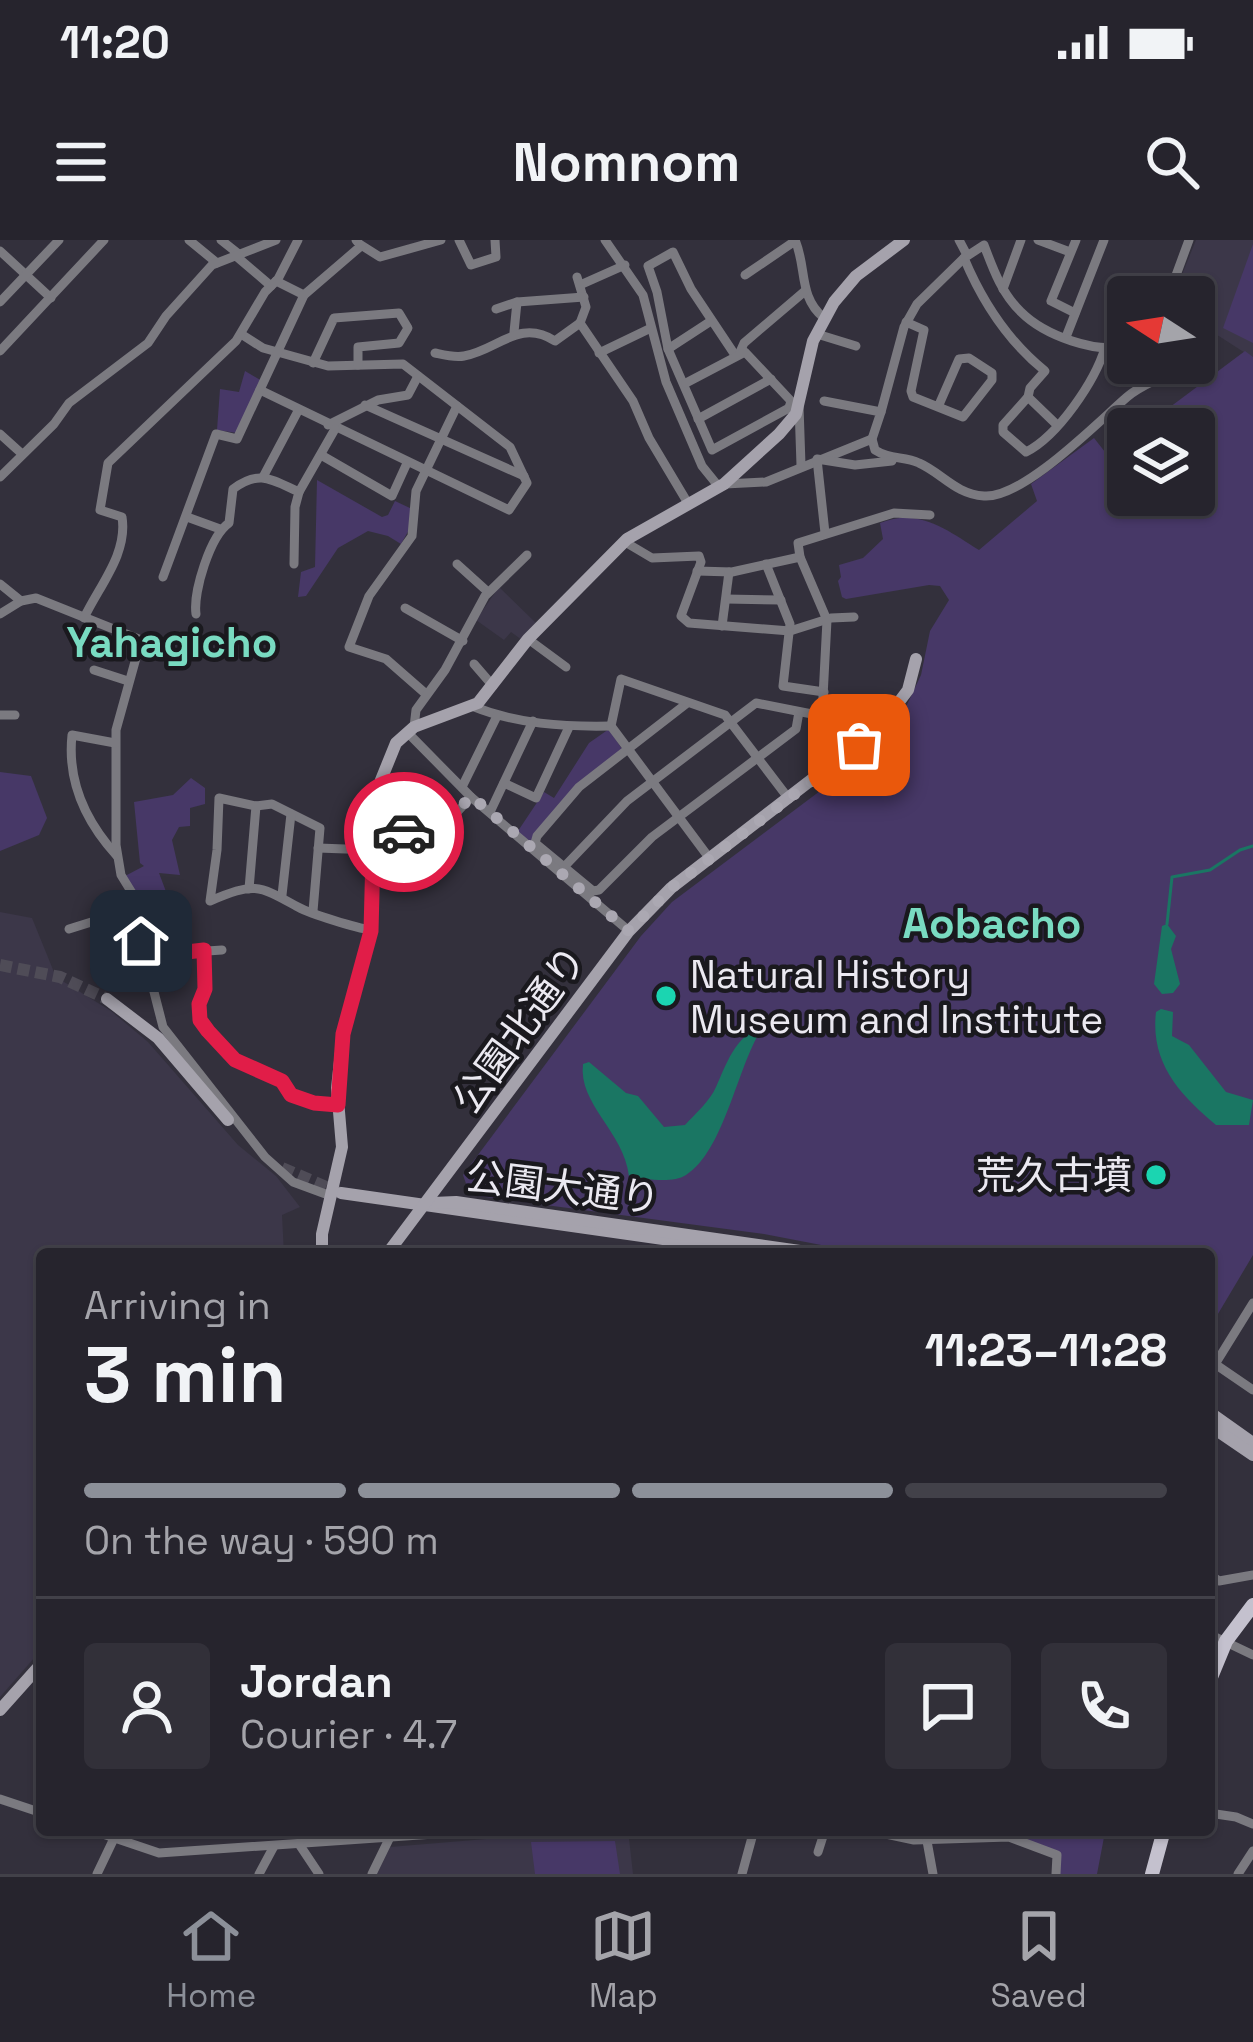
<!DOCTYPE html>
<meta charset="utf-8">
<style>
body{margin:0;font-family:"Space Grotesk","Noto Sans JP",sans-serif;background:#323039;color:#f1f3f6;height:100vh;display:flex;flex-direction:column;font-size:45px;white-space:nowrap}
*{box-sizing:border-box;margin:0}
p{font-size:39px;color:#a4a4aa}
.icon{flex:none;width:66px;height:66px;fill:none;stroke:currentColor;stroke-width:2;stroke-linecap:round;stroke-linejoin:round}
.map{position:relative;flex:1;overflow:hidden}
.sheet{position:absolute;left:36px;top:1008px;width:1179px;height:588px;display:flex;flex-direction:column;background:#26242d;border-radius:12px;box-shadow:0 3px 9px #0004,0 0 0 3px #424149}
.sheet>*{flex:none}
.needle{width:78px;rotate:282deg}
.controls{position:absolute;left:1107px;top:36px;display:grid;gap:24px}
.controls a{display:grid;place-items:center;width:108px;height:108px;border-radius:12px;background:#26242d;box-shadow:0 3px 9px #0004,0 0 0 3px #424149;font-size:60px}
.pin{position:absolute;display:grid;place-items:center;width:102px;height:102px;color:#fff;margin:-51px;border-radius:24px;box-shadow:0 6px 18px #0006}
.courier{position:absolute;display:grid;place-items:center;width:120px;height:120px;margin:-60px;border:9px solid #e11d48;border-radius:50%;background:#fff;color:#222;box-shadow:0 3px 15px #0007}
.headline em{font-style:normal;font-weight:700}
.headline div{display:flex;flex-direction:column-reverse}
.headline{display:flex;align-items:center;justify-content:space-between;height:204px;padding:0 48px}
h1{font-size:78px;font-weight:700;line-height:90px}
.bar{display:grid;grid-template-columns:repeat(4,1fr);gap:18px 12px;align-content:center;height:144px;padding:0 48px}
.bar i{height:15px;border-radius:9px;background:#424149}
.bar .active{background:#8c9099}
.bar p{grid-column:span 4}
.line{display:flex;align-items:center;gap:30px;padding:0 48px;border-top:3px solid #424149}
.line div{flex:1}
.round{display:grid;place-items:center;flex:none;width:126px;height:126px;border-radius:12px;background:#323039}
.status{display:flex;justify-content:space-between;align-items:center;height:84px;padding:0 60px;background:#26242d;direction:ltr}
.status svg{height:33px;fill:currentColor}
header{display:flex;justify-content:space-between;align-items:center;height:156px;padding:0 48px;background:#26242d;font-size:54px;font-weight:700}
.dock{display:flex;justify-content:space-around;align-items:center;height:168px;border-top:3px solid #424149;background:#26242d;font-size:33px;color:#a4a4aa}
.dock a{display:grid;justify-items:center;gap:6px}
.dock .active{color:#8c9099}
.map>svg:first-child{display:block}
.built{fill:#3c3749}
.green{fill:#473867}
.water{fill:#1a7663}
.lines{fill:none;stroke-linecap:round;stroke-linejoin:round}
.stream{stroke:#1a7663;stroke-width:3}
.secondary-tunnel{stroke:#4f4c57;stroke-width:12;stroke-dasharray:12 6;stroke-linecap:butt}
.street{stroke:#7b7a80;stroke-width:9}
.secondary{stroke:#a5a2ac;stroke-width:12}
.primary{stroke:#c4c1ce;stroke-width:14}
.done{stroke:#aba8b2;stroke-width:12;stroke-dasharray:0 21.6}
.route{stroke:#e11d48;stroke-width:15}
.poi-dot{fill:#1bd5b1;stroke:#1a191e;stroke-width:4.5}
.labels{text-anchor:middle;stroke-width:9;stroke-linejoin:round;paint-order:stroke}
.poi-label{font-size:39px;fill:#ebe9f1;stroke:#1a191e;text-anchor:start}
.street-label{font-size:39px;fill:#ebe9f1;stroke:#1a191e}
.neighbourhood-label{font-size:42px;font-weight:bold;fill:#79dbc1;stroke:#1a191e}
</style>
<div class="status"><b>11:20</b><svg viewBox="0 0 49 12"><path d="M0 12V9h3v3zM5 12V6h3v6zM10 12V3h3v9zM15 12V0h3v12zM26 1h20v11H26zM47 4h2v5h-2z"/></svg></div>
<header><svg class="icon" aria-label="menu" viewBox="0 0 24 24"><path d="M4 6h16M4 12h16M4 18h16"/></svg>Nomnom<svg class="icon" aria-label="search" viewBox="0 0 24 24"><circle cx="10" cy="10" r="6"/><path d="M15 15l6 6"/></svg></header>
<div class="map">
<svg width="1253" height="1634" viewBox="0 0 1253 1634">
<rect width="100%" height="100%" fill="#33303c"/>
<!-- built -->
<g class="built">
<path d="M1196,0h57v118l-59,-38v-23h-21z"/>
<path d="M499,347l38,37 -15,16 -11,-8 -7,8 -28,-20z"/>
<path d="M0,672l32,6 24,59 55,34 37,31 90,103 38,31 24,31 -18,8 2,39h-242v395l-42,48z"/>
<path d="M594,1590h34l5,44h-256l13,-27z"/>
</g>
<!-- green -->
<g class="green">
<path d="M1253,4v99l-30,-15z"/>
<path d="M1245,111l8,6v898l-44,74v-75h-341l-104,-20 -294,-39 -7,-20 178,-239 31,-34 160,-120 65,-56 24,-51 9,-44 19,-31 -9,-14 -11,-1 -83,14 -4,-2 -4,-16 3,-4 -2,-12 24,-7 20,-19 -3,-16c39,-16 67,7 99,27l58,-49 -6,-17 63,-46 26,33 8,-6v30h66v-66h-38l2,-13z"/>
<path d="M245,131l17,10 -25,52 -20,-3 3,-41 19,3z"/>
<path d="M317,240l65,37 6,-2 7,-14 17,8 -2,19 -9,16 -13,-8 -20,-5 -30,17 -32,48 -8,1 3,-25 14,-5z"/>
<path d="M609,489l13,20 -65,58 -28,37 -13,-10 28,-42 10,6 35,-55z"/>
<path d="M0,532l31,4 16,42 -8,17 -39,16z"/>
<path d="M191,538l14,10v16l-15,4v18l-11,1 -7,13 8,35 -21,-2 23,61 -27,-1 -13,-6 -17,-51 19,-10 -4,-3 -6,-61 39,-7z"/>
<path d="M1030,1590l75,2 -8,42h-39l3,-14 -34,-21z"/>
<path d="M615,1601l5,33h-85l-4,-32z"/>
</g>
<!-- water -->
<g class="water">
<path d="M1167,684l9,12 -5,13 9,35 -7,9 -11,1 -8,-10 8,-58z"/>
<path d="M1161,769l12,3 -1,24 17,9 37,47 27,8 -4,25h-33c-36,-30 -66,-62 -60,-113z"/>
<path d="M761,790c-24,38 -37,121 -75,145 -14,9 -41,4 -57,1 -5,-44 -51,-72 -46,-112l6,-2 37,31 12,3 26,31 21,-2c10,-11 25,-24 31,-38 9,-19 20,-55 45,-57z"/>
</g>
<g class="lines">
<!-- stream -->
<path class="stream" d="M1167,684l5,-47 38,-7 30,-20 13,-4"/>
<!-- secondary-tunnel -->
<g class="secondary-tunnel">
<path d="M0,725l60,12 47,22"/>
<path d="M282,928l58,25"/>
</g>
<!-- street -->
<g class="street">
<path d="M189,0l28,23"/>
<path d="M221,0l19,15"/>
<path d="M459,0l12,25 25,-8 -1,-17"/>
<path d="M605,0l38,55 23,87 36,84 17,21"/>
<path d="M795,0c12,27 3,57 29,78"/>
<path d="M959,0l8,15"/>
<path d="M1038,0l32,12"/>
<path d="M361,5l19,12 61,-17"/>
<path d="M0,11l51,47"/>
<path d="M236,16l35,30"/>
<path d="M745,35l50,-34"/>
<path d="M577,37l9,30 -6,16 53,78 16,37 40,67"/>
<path d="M276,41l28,14"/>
<path d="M580,45l45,-20"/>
<path d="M1003,49l18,-49"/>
<path d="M1168,57l21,-57"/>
<path d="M0,62l59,-62"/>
<path d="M496,69l21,-7 67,-5"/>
<path d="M1075,73l-24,-12 25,-61"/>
<path d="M906,82l18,8 -13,61 2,6 50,20 29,-37v-7l-23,-15 -10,1 -21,48"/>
<path d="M1194,83l13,9v8l-13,11"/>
<path d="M514,92l3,-30"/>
<path d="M241,94l22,14 65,18 75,-2 107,83 17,36 -18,27 -249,-120"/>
<path d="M817,94l39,12"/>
<path d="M1066,97l38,-97"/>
<path d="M668,109l43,-28"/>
<path d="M0,111l104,-111"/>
<path d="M740,112l4,-9 61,-52"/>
<path d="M435,113c9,2 20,5 29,3 34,-6 55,-38 91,-15l25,-18"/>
<path d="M599,113l52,-25"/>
<path d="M735,115l-44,-66 -18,-37 -25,14 9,26 11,57 44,101 77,-42 7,6"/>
<path d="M313,123l21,-45 65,-5 9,15 -9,15 -41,4v18"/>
<path d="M686,143l59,-31 46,49 -2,7"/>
<path d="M1028,157l2,-9 15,-17c-36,-29 -63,-70 -81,-113l20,-13c9,24 18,49 37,67 23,23 76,43 107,33"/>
<path d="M824,161l57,11 -9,27 3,11c15,10 29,6 44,13 23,10 36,31 65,33 39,3 114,-74 143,-99 17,-15 38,-18 55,-34"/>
<path d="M365,165l159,71"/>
<path d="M799,166l2,59"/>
<path d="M881,172l23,-85 13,-23 47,-46"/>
<path d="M698,179l73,-40"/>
<path d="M1056,184l-28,-27 -25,28v7l23,20c32,-16 69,-71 79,-104"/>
<path d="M328,185l50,-25 30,-5 10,-19"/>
<path d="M0,194l21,19"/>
<path d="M321,215l71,41 15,-33"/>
<path d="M0,237l54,-53 15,-21 79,-60 18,-27 46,-51 64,-25"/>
<path d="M263,237l35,-66"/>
<path d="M725,244l41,-2 106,-43"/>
<path d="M299,252l36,-63"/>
<path d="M187,277l33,12"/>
<path d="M825,293l-8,-74 38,6 37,-4"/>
<path d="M625,302l27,16 47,-2 2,6 -20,54 8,7 101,8 41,-13 23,-1"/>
<path d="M457,324l31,28"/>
<path d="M766,324l24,60 -7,62 41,6"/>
<path d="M697,331l35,1 68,-15"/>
<path d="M163,337l53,-143 21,5 67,-144 57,-49 -5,-6"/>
<path d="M0,344l21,17"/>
<path d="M726,359l55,1"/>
<path d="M405,368l58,33"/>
<path d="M0,374l21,-13 15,-3 105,42 -25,90v115l5,30 16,26 4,40 22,86 102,130 28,25 38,14"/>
<path d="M196,374c-3,-22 14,-78 33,-91l4,-34c27,-20 39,-9 66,3l-4,15 -1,57"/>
<path d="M84,378c15,-32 44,-64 38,-101l-22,-7 8,-47 128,-122 29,-49 13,-13 20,-39"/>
<path d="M722,386l7,-54"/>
<path d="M528,399l38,28"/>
<path d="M474,424l19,22"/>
<path d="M94,430l34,11"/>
<path d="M426,454l-40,-35 -37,-12 20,-51 43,-60 4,-45 41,-85"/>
<path d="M686,464l-107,83 -42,49 -2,7 58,48 6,-1 53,-53 144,-108 3,-17"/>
<path d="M472,466c44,18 92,21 139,20"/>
<path d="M0,475h15"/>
<path d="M822,476l5,-96 -27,-63 -2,-14 96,-30 36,2"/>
<path d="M414,487l2,-17 29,-40 40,-74 42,-41"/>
<path d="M407,492l64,65 158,134"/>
<path d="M115,503l-43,-8c-5,47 14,87 45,121"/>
<path d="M504,543l32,15 33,-71"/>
<path d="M462,547l35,-71"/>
<path d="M256,566l16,-2 48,24 -7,83"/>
<path d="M490,572l43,-91"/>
<path d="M374,576l28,14 22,18 47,-51"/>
<path d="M318,608l55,2"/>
<path d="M710,619l-99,-133 10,-47 104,36 64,84"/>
<path d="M564,627l63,-66 129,-98 66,13 46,-2 21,3"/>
<path d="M249,649l7,-83 -37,-8 -2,52 -7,51c45,-19 48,-16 88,6 13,7 58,21 73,23"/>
<path d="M282,655l9,-81"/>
<path d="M69,689l32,-10 6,2 14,51 29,5"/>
<path d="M141,691l36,7 1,15 44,-3"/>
<path d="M204,709v40l-5,15 2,16 7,11 27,29 47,21 9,14 23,8 24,2"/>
<path d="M1215,1124l38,26"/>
<path d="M1209,1134l44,-71"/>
<path d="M1209,1334l10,7 34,-6"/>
<path d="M1209,1394l44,21"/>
<path d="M0,1559l42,14"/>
<path d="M1209,1573l27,4 17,7"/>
<path d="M91,1590l68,23 333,-23"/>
<path d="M867,1590l47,10 95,-3 48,18 -1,19"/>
<path d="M925,1590l8,44"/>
<path d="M299,1604l20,30"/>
<path d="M818,1612l7,-22"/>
<path d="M97,1634l21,-44"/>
<path d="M259,1634l15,-28"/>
<path d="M372,1634l18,-37"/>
<path d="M742,1634l12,-44"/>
<path d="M1238,1634l15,-23"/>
</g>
<!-- secondary -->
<g class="secondary">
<path d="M107,759l51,39 70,82"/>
<path d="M341,953l427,61"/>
<path d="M433,963l23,-1 365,52"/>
<path d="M322,1014v-20l20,-87 -5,-59 6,-54 28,-104 3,-114 7,-36 15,-37 18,-16 64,-24 50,-64 99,-100 97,-55 55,-50 17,-20 17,-73 21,-39 22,-26 48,-36"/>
<path d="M387,1014l242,-323 42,-43 209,-161 28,-37 8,-31"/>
<path d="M1209,1172l44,31"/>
<path d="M1209,1185l44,30"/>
<path d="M0,1470l42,-47"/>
</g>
<!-- primary -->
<g class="primary">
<path d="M1209,1442l17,-41 27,-36"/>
<path d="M1152,1634l12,-44"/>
</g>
</g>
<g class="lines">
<!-- done -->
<path class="done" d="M404,592l20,16 47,-52 158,135 42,-43 188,-143"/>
<!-- route -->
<path class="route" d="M141,701v-10l18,7h18l1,15 26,-3 1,39 -6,15 1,16 8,11 27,29 47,21 9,14 23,8 24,2 5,-71 28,-103 3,-115 30,16"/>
</g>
<!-- markers -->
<g class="poi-dot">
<circle cx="666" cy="756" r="12"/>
<circle cx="1156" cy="935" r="12"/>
</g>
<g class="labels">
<!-- poi labels -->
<g class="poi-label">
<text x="690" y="748">Natural History<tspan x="690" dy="45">Museum and Institute</tspan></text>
<text x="1132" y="949" text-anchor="end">荒久古墳</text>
</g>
<!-- street labels -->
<g class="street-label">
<text transform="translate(519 789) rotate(-54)" y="14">公園北通り</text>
<text transform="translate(563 947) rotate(7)" y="14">公園大通り</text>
</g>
<!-- neighbourhood labels -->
<g class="neighbourhood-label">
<text x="172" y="417">Yahagicho</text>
<text x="992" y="698">Aobacho</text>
</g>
</g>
</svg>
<div class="controls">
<a><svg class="needle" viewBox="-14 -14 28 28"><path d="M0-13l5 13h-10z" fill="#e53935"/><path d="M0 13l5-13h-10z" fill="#a4a4aa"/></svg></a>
<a><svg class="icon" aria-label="layers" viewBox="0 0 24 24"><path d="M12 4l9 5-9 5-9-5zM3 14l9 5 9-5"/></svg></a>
</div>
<div class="pin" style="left:859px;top:505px;background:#ea580c"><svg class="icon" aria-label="bag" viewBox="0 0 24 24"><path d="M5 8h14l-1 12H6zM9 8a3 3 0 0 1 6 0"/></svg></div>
<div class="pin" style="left:141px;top:701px;background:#1f2937"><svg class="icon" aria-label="home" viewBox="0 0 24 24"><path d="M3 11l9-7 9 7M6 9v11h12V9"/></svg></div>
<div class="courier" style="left:404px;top:592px"><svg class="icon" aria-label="car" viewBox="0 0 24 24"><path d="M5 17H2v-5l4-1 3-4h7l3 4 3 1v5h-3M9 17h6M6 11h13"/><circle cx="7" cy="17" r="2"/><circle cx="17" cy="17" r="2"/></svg></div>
<section class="sheet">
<div class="headline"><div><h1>3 min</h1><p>Arriving in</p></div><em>11:23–11:28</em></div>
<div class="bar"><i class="active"></i><i class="active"></i><i class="active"></i><i></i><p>On the way · 590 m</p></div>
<div class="line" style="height:216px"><a class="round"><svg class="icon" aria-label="person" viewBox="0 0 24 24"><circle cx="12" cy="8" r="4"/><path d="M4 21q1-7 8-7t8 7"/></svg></a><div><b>Jordan</b><p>Courier · 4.7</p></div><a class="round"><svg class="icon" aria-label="chat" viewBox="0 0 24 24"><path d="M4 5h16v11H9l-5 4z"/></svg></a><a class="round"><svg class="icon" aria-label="phone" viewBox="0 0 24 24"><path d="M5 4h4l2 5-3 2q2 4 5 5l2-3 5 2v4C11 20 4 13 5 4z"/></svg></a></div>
</section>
</div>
<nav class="dock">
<a class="active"><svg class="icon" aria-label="home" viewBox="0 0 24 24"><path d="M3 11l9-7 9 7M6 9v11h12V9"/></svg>Home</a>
<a><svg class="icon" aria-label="map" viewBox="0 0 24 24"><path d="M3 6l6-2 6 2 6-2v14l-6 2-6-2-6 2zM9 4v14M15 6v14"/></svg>Map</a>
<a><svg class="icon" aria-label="saved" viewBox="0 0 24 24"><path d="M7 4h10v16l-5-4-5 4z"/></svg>Saved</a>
</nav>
